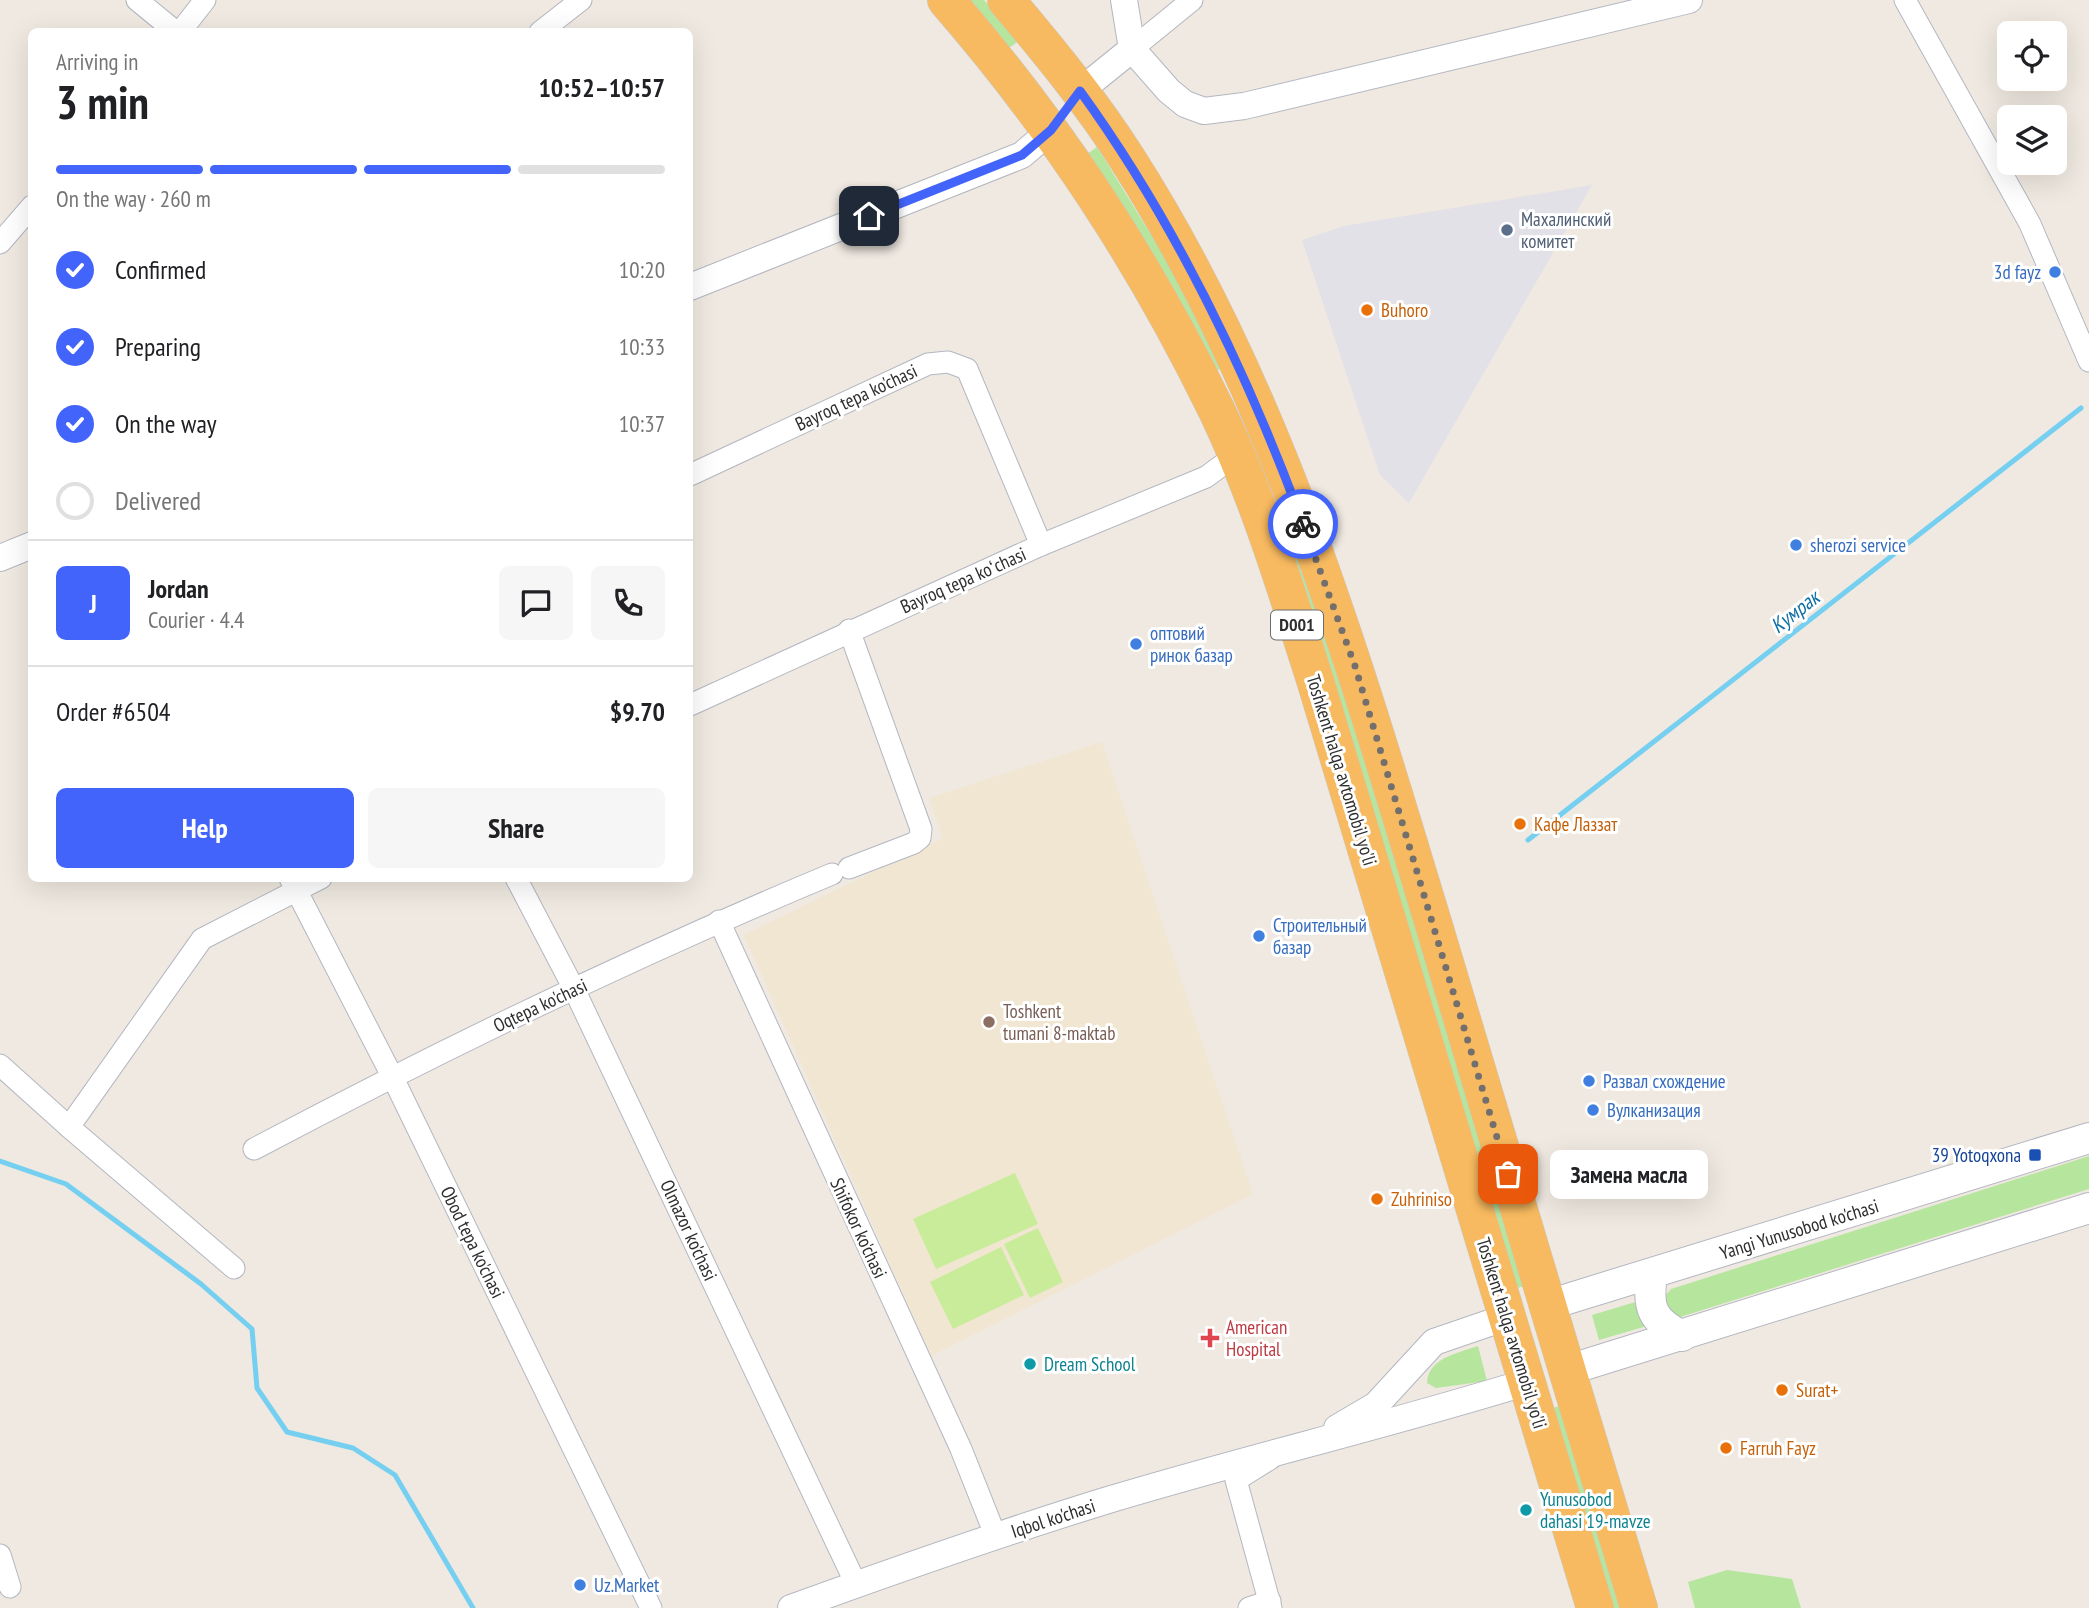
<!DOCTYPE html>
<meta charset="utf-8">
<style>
body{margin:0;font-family:"PT Sans Narrow",sans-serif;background:#f6f6f6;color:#202124;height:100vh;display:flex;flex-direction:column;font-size:26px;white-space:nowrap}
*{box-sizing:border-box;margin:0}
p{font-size:23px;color:#757577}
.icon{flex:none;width:38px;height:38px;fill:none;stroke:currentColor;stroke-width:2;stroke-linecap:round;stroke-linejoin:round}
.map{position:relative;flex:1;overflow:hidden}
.sheet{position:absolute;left:28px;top:28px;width:665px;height:854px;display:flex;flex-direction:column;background:#fff;border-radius:10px;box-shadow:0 7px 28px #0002}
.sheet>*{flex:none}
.tools{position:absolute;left:1997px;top:21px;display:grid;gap:14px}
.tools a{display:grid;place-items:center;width:70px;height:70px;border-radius:10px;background:#fff;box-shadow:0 7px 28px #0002;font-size:35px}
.pin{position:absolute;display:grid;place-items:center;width:60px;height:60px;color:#fff;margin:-30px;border-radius:14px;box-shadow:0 4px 10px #0006}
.courier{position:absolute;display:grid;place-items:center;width:70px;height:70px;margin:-35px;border:5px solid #4264fb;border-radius:50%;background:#fff;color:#222;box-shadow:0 2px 9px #0007}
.bubble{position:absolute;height:49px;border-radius:10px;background:#fff;box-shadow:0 7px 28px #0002;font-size:23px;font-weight:700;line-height:49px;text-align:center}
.head em{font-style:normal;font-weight:700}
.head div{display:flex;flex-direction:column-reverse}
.head{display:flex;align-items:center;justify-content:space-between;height:119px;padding:0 28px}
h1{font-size:46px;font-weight:700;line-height:52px}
.bar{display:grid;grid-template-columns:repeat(4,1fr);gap:10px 7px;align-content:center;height:84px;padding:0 28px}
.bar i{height:9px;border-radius:5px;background:#e0e0e0}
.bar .active{background:#4264fb}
.bar p{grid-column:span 4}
.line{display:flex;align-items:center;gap:18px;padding:0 28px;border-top:2px solid #e0e0e0}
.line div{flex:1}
.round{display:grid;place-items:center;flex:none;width:74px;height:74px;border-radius:10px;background:#f6f6f6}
ol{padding:0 28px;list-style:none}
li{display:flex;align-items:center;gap:21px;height:77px}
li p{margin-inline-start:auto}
li .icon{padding:7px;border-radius:50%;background:#4264fb;color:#fff;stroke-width:4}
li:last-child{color:#757577}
li i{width:38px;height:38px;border:4px solid #e0e0e0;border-radius:50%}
.button{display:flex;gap:14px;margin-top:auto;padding:14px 28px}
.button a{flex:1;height:80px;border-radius:10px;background:#4264fb;color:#fff;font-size:28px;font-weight:700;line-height:80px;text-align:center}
.button a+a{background:#f6f6f6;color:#202124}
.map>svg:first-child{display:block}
.industrial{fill:#e3e1e8}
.education{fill:#f0e6d1}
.green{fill:#b6e59e}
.pitch{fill:#c9ec9a}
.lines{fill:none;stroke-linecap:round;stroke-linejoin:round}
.stream{stroke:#75cff0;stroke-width:5}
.minor-casing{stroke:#b4b7c1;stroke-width:23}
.tertiary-casing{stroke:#b4b7c1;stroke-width:28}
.secondary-casing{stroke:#b4b7c1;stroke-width:32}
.trunk-casing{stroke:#c9c9c9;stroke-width:38}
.minor{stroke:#fff;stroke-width:21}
.tertiary{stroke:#fff;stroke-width:26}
.secondary{stroke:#fff;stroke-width:30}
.trunk{stroke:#f8ba60;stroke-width:37}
.done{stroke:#726f6d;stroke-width:7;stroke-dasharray:0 12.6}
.route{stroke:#4264fb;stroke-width:9}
.service-dot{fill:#5c6f8a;stroke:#fff;stroke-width:2.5}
.shop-dot{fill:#3f7fe0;stroke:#fff;stroke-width:2.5}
.food-dot{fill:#e8710a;stroke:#fff;stroke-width:2.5}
.education-dot{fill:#8d6e63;stroke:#fff;stroke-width:2.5}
.transit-dot{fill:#1a4fb4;stroke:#fff;stroke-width:2.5}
.health-dot{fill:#e0444e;stroke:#fff;stroke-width:2.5}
.culture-dot{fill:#0f9aa8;stroke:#fff;stroke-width:2.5}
.labels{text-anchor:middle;stroke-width:6;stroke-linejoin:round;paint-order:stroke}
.shield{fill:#fff;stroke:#6d6d6d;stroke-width:2}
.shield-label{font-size:18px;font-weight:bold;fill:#2e2e2e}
.service-label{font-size:19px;fill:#4e5e75;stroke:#fff;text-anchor:start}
.shop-label{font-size:19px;fill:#366cbe;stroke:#fff;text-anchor:start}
.food-label{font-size:19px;fill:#c56008;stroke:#fff;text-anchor:start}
.street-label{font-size:19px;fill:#2e2e2e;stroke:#fff}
.education-label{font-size:19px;fill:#785e54;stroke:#fff;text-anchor:start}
.transit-label{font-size:19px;fill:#164399;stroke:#fff;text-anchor:end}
.health-label{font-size:19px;fill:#be3a42;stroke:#fff;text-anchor:start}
.culture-label{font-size:19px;fill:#0d838f;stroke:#fff;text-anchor:start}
.water-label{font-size:21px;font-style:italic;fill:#0d6fa3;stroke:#fff}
</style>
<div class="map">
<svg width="2089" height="1608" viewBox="0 0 2089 1608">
<rect width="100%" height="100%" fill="#efe9e1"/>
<!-- industrial -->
<path class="industrial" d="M1592,185l-183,318 -29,-28 -78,-235 42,-14z"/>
<!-- education -->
<path class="education" d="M1102,742l151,452 -322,162 -187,-421 199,-97 -14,-40z"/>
<!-- green -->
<g class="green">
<path d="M966,0h18l36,40 -11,8z"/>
<path d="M1097,147l67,109 58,112 -11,5 -124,-219z"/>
<path d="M1251,430l61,157 213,699 -12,3 -273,-854z"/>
<path d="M2089,1156v33l-409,128c-12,-4 -14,-9 -15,-21l6,-7z"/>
<path d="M1639,1301l8,25 -48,14 -7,-25z"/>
<path d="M1478,1346l9,35 -51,7 -9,-5c1,-25 31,-30 51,-37z"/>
<path d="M1560,1406l62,202h-14l-61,-199z"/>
<path d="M1727,1570l65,9 9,29h-106l-7,-26z"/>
</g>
<!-- pitch -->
<g class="pitch">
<path d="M1015,1173l23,51 -102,45 -23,-50z"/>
<path d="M1038,1228l25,54 -33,16 -26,-54z"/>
<path d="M1001,1247l23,48 -71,34 -23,-47z"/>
</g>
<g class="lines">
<!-- stream -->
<g class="stream">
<path d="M1528,840l553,-432"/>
<path d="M0,1161l66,23 135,100 51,45 5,59 30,44 66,16 42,27 78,133"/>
</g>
<!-- minor casing -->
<g class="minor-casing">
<g id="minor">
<path d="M137,0l39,32"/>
<path d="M1905,0l125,224 59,137"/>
<path d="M180,32l25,-32"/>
<path d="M540,32l41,-32"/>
<path d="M1132,49l60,-49"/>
<path d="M0,243l32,-37"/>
<path d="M690,475l238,-111 20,-2 19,7 74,176"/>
<path d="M849,630l72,199 -1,9 -6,5 -65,25"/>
<path d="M690,705l351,-160 165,-68 30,-22"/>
<path d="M290,878l102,198 259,532"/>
<path d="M516,878l58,111 282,595"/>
<path d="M719,921l242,528 35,88"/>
<path d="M0,1065l69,62 133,-188 119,-61"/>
<path d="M69,1127l165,141"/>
<path d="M254,1149c189,-100 381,-193 578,-275"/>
<path d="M1270,1459l-34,21 35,128"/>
<path d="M0,1555l10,32"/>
<path d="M1249,1608l21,-7"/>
</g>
</g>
<!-- tertiary casing -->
<g class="tertiary-casing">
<g id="tertiary">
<path d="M1124,0l8,49 37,42 16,13 19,7 40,-5 445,-106"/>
<path d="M1080,91l52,-42"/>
<path d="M690,287l332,-132 29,-25"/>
<path d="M0,558l32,-13"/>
<path d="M1337,1428l39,-23 58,-63 73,-25"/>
<path d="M791,1608c105,-38 210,-75 317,-108 139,-42 280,-75 419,-118"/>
</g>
</g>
<!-- secondary casing -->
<g class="secondary-casing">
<g id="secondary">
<path d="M1652,1274c-5,35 0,46 30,62"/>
<path d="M1548,1305l541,-167"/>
<path d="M1568,1370l521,-162"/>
</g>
</g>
<!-- trunk casing -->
<g class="trunk-casing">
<g id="trunk">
<path d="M946,0c111,128 197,259 271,411 41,86 69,179 98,269l280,928"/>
<path d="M1006,0c43,51 86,103 122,160 150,234 227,506 307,769 68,227 135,453 204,679"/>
</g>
</g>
<!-- minor -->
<use href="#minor" class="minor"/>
<!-- tertiary -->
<use href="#tertiary" class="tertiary"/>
<!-- secondary -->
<use href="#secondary" class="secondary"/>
<!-- trunk -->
<use href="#trunk" class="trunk"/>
</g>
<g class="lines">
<!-- done -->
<path class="done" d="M1303,524l52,142 153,508"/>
<!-- route -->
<path class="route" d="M869,216l153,-61 29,-25 29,-39c95,131 167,281 223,433"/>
</g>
<!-- markers -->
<circle class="service-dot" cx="1507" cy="230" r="7"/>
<g class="shop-dot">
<circle cx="2055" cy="272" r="7"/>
<circle cx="1796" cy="545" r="7"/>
<circle cx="1136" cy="644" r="7"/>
<circle cx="1259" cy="936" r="7"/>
<circle cx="1589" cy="1081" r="7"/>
<circle cx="1593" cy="1110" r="7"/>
<circle cx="580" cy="1585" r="7"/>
</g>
<g class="food-dot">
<circle cx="1367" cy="310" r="7"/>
<circle cx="1520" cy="824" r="7"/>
<circle cx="1377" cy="1199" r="7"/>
<circle cx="1782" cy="1390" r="7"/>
<circle cx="1726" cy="1448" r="7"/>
</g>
<circle class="education-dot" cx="989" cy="1022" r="7"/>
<rect class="transit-dot" x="2028" y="1148" width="14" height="14" rx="3.5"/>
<path class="health-dot" d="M1206.5 1327.5h7v7h7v7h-7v7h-7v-7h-7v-7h7z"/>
<g class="culture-dot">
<circle cx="1030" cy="1364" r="7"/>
<circle cx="1526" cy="1510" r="7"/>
</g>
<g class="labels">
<!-- shield labels -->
<rect class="shield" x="1271" y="610.5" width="52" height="29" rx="5"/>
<g class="shield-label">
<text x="1297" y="631">D001</text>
</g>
<!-- service labels -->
<g class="service-label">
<text x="1521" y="226">Махалинский<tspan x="1521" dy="22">комитет</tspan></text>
</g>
<!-- shop labels -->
<g class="shop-label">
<text x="2041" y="279" text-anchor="end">3d fayz</text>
<text x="1810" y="552">sherozi service</text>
<text x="1150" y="640">оптовий<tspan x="1150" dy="22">ринок базар</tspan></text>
<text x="1273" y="932">Строительный<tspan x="1273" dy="22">базар</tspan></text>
<text x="1603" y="1088">Развал схождение</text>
<text x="1607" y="1117">Вулканизация</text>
<text x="594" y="1592">Uz.Market</text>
</g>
<!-- food labels -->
<g class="food-label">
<text x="1381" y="317">Buhoro</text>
<text x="1534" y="831">Кафе Лаззат</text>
<text x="1391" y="1206">Zuhriniso</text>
<text x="1796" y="1397">Surat+</text>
<text x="1740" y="1455">Farruh Fayz</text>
</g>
<!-- street labels -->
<g class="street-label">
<text transform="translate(856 397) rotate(-25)" y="7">Bayroq tepa ko'chasi</text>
<text transform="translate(963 580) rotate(-24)" y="7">Bayroq tepa koʻchasi</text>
<text transform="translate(1342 770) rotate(73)" y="7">Toshkent halqa avtomobil yo'li</text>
<text transform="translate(540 1005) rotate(-25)" y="7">Oqtepa ko'chasi</text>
<text transform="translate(859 1228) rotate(65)" y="7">Shifokor ko'chasi</text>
<text transform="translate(1799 1229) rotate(-17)" y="7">Yangi Yunusobod ko'chasi</text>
<text transform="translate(689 1230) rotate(65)" y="7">Olmazor ko'chasi</text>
<text transform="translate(473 1242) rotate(64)" y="7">Obod tepa ko'chasi</text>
<text transform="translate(1512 1333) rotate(73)" y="7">Toshkent halqa avtomobil yo'li</text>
<text transform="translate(1053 1518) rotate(-18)" y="7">Iqbol ko'chasi</text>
</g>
<!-- education labels -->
<g class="education-label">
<text x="1003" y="1018">Toshkent<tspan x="1003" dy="22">tumani 8-maktab</tspan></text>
</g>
<!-- transit labels -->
<g class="transit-label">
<text x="2021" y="1162">39 Yotoqxona</text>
</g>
<!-- health labels -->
<g class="health-label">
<text x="1226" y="1334">American<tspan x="1226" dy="22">Hospital</tspan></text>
</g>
<!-- culture labels -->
<g class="culture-label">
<text x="1044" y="1371">Dream School</text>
<text x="1540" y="1506">Yunusobod<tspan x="1540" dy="22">dahasi 19-mavze</tspan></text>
</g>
<!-- water labels -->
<g class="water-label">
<text transform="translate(1795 612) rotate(-38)" y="7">Кумрак</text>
</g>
</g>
</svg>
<div class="tools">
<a><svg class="icon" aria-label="locate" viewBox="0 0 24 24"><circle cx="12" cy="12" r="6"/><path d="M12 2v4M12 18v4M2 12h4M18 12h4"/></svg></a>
<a><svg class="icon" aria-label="layers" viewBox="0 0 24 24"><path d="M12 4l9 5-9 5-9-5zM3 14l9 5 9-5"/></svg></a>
</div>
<div class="pin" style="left:1508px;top:1174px;background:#ea580c"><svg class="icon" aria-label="bag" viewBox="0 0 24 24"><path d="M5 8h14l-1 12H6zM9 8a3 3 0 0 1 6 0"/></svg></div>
<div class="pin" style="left:869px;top:216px;background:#1f2937"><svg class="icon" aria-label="home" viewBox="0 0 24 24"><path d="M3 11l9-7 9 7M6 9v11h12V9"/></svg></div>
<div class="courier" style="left:1303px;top:524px"><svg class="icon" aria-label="bike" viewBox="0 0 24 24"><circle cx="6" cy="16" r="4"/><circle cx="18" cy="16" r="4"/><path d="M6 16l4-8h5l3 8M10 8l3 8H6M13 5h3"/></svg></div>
<div class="bubble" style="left:1550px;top:1150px;width:158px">Замена масла</div>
<section class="sheet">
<div class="head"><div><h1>3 min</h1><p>Arriving in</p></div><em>10:52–10:57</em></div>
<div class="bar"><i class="active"></i><i class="active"></i><i class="active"></i><i></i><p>On the way · 260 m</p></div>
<ol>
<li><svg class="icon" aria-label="check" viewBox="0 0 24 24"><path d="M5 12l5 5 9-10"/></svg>Confirmed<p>10:20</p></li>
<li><svg class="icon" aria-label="check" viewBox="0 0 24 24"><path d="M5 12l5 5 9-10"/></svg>Preparing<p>10:33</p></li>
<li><svg class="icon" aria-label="check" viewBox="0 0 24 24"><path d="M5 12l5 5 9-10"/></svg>On the way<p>10:37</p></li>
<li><i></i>Delivered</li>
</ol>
<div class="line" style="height:126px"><b class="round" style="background:#4264fb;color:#fff">J</b><div><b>Jordan</b><p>Courier · 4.4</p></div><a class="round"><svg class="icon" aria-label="chat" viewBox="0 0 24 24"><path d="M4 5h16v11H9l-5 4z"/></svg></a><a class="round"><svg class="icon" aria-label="phone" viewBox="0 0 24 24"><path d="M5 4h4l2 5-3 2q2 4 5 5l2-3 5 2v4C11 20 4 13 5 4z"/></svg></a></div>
<div class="line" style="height:91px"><div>Order #6504</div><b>$9.70</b></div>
<div class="button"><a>Help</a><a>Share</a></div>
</section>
</div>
